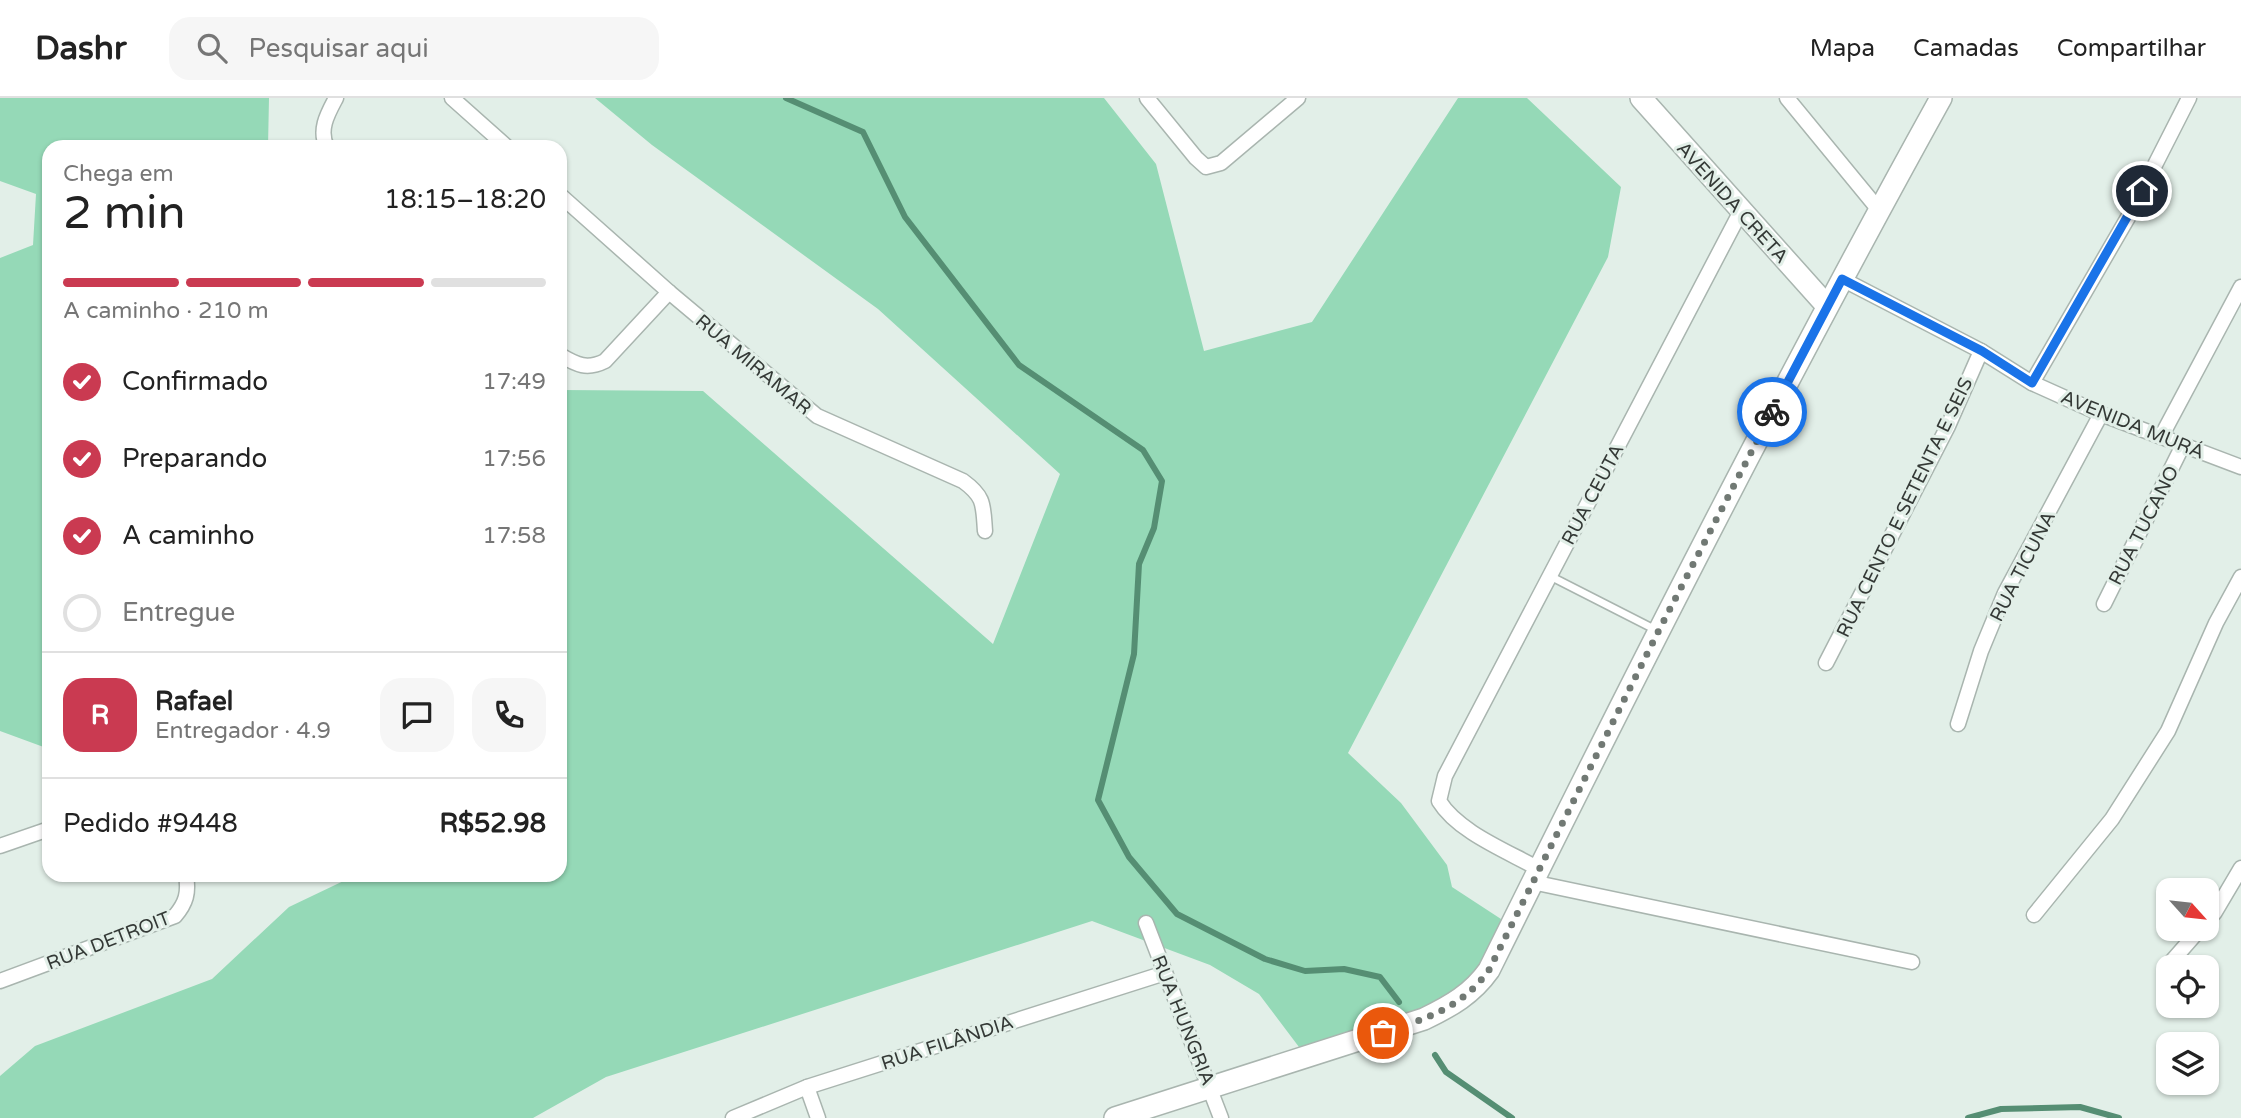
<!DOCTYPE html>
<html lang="pt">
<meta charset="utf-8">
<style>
body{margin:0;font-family:"Varela Round",sans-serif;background:#f6f6f6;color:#222;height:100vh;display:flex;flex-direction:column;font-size:26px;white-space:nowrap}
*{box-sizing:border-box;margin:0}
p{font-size:23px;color:#767676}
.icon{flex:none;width:38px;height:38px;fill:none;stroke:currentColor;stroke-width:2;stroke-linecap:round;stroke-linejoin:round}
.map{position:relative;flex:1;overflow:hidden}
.sheet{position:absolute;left:42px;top:42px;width:525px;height:742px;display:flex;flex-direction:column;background:#fff;border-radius:21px;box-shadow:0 2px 5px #0004}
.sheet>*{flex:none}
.needle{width:46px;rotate:117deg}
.buttons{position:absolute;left:2156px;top:780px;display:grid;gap:14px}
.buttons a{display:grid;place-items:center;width:63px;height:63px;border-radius:14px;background:#fff;box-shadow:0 2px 5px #0004;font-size:35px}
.pin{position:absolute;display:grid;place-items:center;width:60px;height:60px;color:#fff;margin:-30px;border:4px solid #fff;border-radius:50%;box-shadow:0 2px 7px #0007}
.courier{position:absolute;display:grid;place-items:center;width:70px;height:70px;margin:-35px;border:5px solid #1a73e8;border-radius:50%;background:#fff;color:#222;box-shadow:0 2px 9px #0007}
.head em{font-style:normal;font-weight:600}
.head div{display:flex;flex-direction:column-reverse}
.head{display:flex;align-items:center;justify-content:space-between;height:119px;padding:0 21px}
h1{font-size:46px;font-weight:600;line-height:52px}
.bar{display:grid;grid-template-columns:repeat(4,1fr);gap:10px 7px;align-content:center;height:84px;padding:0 21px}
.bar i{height:9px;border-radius:5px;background:#e0e0e0}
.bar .on{background:#ca3a51}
.bar p{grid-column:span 4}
.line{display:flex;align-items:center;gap:18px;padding:0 21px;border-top:2px solid #e0e0e0}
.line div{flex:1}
.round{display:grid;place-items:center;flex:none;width:74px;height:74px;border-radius:21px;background:#f6f6f6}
ol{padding:0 21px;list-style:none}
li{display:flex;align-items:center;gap:21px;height:77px}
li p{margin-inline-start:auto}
li .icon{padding:7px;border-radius:50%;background:#ca3a51;color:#fff;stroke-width:4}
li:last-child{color:#767676}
li i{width:38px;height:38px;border:4px solid #e0e0e0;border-radius:50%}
header{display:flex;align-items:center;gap:42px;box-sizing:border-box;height:98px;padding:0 35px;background:#fff;border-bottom:2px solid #e0e0e0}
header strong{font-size:33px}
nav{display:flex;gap:38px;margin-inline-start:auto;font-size:24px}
.search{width:490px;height:63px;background:#f6f6f6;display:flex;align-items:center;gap:18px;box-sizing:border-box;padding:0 24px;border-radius:21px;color:#767676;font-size:26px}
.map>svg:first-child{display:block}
.green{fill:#95d9b7}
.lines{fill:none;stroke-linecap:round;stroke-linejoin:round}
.stream{stroke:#558e73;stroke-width:6}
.lane-casing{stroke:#a9b5af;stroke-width:10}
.street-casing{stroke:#a9b5af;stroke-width:17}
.secondary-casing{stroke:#a9b5af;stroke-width:24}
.lane{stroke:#fff;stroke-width:7}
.street{stroke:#fff;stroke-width:14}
.secondary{stroke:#fff;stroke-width:21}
.done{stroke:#717974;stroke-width:7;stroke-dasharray:0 12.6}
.route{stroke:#1a73e8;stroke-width:9}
.labels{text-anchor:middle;stroke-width:6;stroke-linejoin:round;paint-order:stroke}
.street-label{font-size:19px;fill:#343936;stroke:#e2efe8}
</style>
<header>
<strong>Dashr</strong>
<div class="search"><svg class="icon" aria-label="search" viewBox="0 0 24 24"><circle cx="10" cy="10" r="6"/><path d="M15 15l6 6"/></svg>Pesquisar aqui</div>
<nav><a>Mapa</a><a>Camadas</a><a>Compartilhar</a></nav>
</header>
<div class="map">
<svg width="2241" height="1020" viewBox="0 0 2241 1020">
<rect width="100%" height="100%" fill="#e2efe8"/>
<!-- green -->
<g class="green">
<path d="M0,0h269l-1,49h-219v602l-49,-18v-473l33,-13 3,-51 -36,-13z"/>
<path d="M595,0h509l52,66 48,187 108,-29 146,-224h69l94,89 -13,70 -260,496 53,50 46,62 5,22 49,32 -6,22 -19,34 -19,19 -38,18 -117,39 -43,-57 -49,-29 -118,-44 -486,156 -73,41h-533v-42l35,-30 177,-67 77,-72 67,-32h204v-485l143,1 290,253 67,-170 -182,-165 -226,-164z"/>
</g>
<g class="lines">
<!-- stream -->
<g class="stream">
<path d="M786,0l77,34 42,85 114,148 124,85 19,31 -8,47 -15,36 -5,90 -36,146 31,57 48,57 88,45 40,12 39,-2 36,8 19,25"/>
<path d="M1435,957l11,17 66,46"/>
<path d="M1968,1020l33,-9 79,-2 39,11"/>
</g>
<!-- lane casing -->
<g class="lane-casing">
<path id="lane" d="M1550,478l108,55"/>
</g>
<!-- street casing -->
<g class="street-casing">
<g id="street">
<path d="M452,0l55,49"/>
<path d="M1147,0l49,60 10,9 15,-4 77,-65"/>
<path d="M1787,0l92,112"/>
<path d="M327,49c-9,-17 1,-34 9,-49"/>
<path d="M560,97l109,97 148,124 146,65c22,16 20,24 22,50"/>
<path d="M1842,181l139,72 51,32 69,31 140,53"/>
<path d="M560,257c17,10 27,15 45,6l64,-69"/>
<path d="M2032,285l98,-169 59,-116"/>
<path d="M2161,339l80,-150"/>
<path d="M2104,506l79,-159"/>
<path d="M1826,565l122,-237 33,-75"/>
<path d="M1958,626l23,-73 24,-58 96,-179"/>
<path d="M0,748l49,-17"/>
<path d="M1539,771c-32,-18 -81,-37 -100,-68l6,-25 296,-565"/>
<path d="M1532,784l380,80"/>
<path d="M2034,817l78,-96 56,-88 48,-108 25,-46"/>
<path d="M2207,823l8,-9 26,-44"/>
<path d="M1146,825l75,195"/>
<path d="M2165,871l35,-40"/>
<path d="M0,883l175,-65c11,-13 14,-23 11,-41"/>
<path d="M807,989l11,31"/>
<path d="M733,1020l74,-31 358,-114"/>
</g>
</g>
<!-- secondary casing -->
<g class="secondary-casing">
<g id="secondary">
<path d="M1641,0l186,208"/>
<path d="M1115,1020l309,-99c27,-13 48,-25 65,-49 145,-293 293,-585 452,-872"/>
</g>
</g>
<!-- lane -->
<use href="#lane" class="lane"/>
<!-- street -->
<use href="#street" class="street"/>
<!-- secondary -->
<use href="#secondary" class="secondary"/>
</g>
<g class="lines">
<!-- done -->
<path class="done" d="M1383,935c42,-14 79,-25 106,-63l169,-338 114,-220"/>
<!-- route -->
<path class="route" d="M1772,314l70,-133 140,72 50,32 110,-192"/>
</g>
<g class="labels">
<!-- street labels -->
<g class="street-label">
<text transform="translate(1733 104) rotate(48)" y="7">AVENIDA CRETA</text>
<text transform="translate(754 266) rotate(40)" y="7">RUA MIRAMAR</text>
<text transform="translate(2133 326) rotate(22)" y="7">AVENIDA MURÁ</text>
<text transform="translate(1592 396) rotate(-62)" y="7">RUA CEUTA</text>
<text transform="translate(1904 409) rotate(-64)" y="7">RUA CENTO E SETENTA E SEIS</text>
<text transform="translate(2143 427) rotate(-63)" y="7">RUA TUCANO</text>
<text transform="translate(2022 468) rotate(-63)" y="7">RUA TICUNA</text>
<text transform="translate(108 842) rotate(-21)" y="7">RUA DETROIT</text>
<text transform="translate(1184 922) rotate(68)" y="7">RUA HUNGRIA</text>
<text transform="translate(947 944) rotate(-18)" y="7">RUA FILÂNDIA</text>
</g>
</g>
</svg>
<div class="buttons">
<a><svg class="needle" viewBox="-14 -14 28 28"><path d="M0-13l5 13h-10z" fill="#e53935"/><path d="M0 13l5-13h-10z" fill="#767676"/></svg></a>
<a><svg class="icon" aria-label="locate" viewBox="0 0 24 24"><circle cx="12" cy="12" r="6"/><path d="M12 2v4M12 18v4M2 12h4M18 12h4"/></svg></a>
<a><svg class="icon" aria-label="layers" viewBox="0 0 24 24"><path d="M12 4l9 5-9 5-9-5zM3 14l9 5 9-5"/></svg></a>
</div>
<div class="pin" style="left:1383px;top:935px;background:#ea580c"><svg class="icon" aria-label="bag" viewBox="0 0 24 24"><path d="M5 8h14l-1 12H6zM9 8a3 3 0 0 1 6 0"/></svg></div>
<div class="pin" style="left:2142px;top:93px;background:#1f2937"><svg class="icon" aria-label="home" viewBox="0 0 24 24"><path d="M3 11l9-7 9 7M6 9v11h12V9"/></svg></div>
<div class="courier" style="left:1772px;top:314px"><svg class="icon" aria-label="bike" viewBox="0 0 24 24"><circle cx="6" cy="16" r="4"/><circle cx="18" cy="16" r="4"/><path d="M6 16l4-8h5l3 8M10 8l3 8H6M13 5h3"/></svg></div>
<section class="sheet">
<div class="head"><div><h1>2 min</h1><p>Chega em</p></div><em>18:15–18:20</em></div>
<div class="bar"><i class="on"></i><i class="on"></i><i class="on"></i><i></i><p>A caminho · 210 m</p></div>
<ol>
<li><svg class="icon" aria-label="check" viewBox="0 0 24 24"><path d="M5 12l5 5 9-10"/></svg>Confirmado<p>17:49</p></li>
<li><svg class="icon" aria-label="check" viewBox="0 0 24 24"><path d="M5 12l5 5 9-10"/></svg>Preparando<p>17:56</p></li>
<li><svg class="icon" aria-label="check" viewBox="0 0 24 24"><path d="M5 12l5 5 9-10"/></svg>A caminho<p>17:58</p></li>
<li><i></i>Entregue</li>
</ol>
<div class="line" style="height:126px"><b class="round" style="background:#ca3a51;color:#fff">R</b><div><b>Rafael</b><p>Entregador · 4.9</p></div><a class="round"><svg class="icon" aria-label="chat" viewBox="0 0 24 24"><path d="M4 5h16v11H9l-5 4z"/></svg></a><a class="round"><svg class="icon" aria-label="phone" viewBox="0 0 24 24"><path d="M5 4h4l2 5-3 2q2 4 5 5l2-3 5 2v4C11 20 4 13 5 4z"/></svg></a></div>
<div class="line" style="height:91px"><div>Pedido #9448</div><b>R$52.98</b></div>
</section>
</div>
